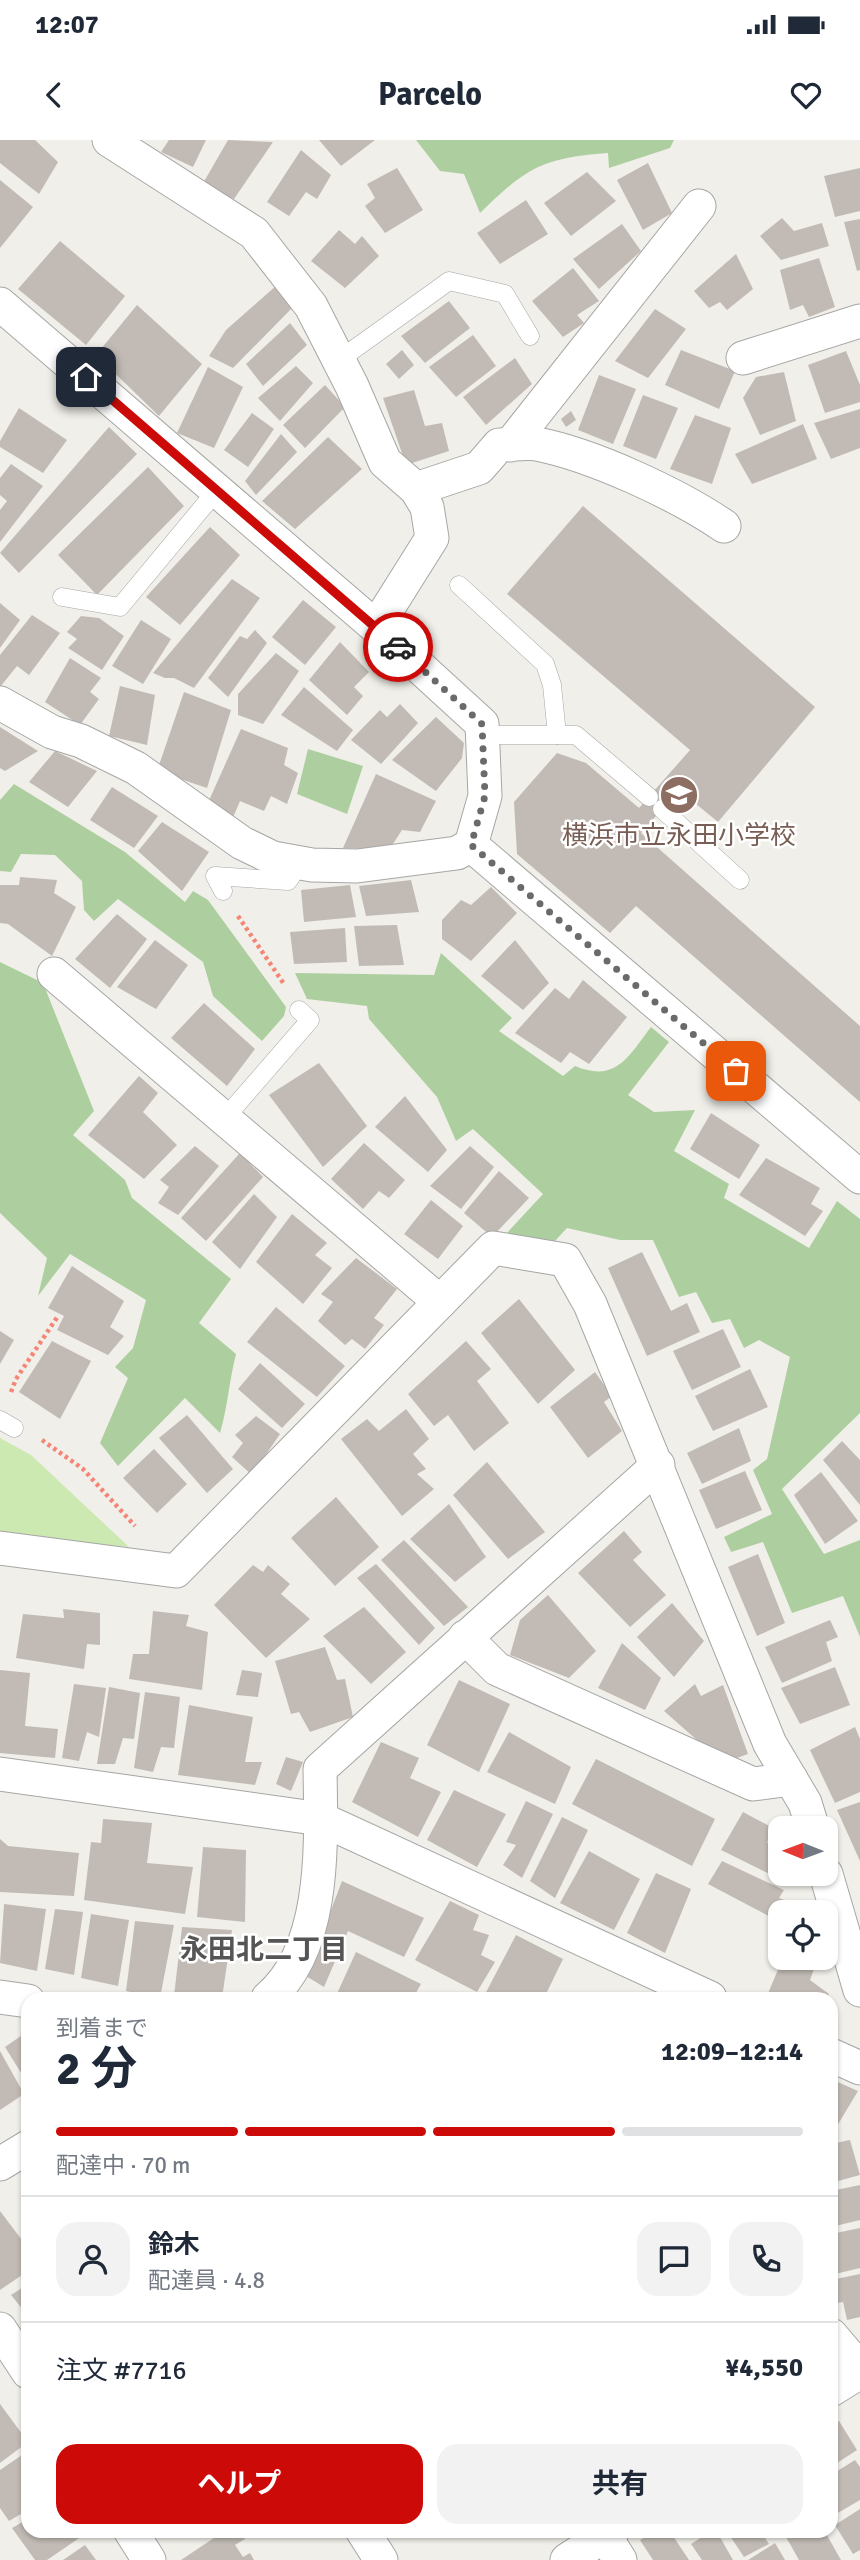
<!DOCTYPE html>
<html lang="ja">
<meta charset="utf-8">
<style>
body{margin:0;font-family:Signika,"Noto Sans JP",sans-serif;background:#f2f2f3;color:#1f2937;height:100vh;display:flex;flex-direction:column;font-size:26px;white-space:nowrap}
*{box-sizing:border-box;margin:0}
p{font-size:23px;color:#747a83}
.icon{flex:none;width:38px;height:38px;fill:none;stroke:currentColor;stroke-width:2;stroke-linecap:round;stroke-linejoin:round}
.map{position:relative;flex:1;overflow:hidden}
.panel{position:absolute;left:21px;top:1852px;width:817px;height:546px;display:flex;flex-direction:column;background:#fff;border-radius:21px;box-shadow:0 2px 5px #0004}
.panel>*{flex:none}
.needle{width:46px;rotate:271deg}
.controls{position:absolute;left:768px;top:1676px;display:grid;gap:14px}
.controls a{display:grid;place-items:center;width:70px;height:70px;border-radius:14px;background:#fff;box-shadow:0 2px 5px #0004;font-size:35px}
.pin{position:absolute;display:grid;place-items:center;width:60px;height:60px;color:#fff;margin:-30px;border-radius:14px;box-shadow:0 4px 10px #0006}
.courier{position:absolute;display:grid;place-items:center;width:70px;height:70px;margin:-35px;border:5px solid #cc0b08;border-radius:50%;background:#fff;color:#222;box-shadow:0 2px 9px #0007}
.headline em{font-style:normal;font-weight:700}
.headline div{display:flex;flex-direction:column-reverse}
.headline{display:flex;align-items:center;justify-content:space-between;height:119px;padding:0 35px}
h1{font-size:46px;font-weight:700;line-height:52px}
.bar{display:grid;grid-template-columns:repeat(4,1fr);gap:10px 7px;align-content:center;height:84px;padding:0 35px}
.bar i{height:9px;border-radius:5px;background:#e0e1e3}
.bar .active{background:#cc0b08}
.bar p{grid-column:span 4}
.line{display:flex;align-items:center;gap:18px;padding:0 35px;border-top:2px solid #e0e1e3}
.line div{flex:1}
.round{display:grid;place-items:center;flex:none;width:74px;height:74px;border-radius:21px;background:#f2f2f3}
.cta{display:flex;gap:14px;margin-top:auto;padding:14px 35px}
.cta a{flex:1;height:80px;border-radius:21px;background:#cc0b08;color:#fff;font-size:28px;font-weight:700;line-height:80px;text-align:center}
.cta a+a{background:#f2f2f3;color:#1f2937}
.status{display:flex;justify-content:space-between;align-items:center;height:49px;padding:0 35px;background:#fff;direction:ltr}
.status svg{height:19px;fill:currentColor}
header{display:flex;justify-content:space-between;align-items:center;height:91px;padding:0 35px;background:#fff;font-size:32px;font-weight:700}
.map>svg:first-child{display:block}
.grass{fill:#cce9b2}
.forest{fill:#adcf9f}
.building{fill:#c2bbb5}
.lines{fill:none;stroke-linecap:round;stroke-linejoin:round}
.lane-casing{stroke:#a6a6a6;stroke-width:19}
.street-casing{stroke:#a6a6a6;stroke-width:35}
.path{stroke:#f58576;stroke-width:4.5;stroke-dasharray:3.5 3.5;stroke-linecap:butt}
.lane{stroke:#fff;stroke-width:18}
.street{stroke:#fff;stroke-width:33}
.done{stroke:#6a6a68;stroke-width:7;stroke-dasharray:0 12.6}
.route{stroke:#cc0b08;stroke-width:9}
.labels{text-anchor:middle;stroke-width:5;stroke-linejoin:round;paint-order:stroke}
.education-label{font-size:26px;fill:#785e54;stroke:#fff}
.neighbourhood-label{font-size:28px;font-weight:bold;fill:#555;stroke:#fff}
</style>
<div class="status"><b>12:07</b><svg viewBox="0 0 49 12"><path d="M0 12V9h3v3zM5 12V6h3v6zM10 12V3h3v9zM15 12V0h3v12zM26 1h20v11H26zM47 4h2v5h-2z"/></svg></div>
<header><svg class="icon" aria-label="back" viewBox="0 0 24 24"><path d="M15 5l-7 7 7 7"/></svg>Parcelo<svg class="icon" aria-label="heart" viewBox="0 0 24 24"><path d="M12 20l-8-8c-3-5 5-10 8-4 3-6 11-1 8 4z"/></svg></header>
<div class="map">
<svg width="860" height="2420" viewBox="0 0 860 2420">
<rect width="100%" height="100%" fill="#f1efe9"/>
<!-- grass -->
<path class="grass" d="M0,1298l31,17 98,92 -129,-12z"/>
<!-- forest -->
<g class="forest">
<path d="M416,0h258l-4,8 -61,20 -1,-15c-65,5 -81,14 -128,60l-16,-39 -24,-3z"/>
<path d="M308,609l55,17 -16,48 -50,-20z"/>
<path d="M14,644l111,68 60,50 8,-11 15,9 78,107 -2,9 -22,25 -49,-45 -10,-34 -85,-63 -24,22 -10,-11 -2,-29 -27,-26 -34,-1 -10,18 -11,-1v-71z"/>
<path d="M441,813l71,65 -13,13 64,45 12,-10c41,17 53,-9 76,-39l18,15 -41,53 26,17 41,-2 -21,41 55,33 -5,14 85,50 28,-47 23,18v194l-78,76 42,65 36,-14v97l-17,-41 -51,17 -29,-71 -32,10 -7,-15 48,-23 -19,-44 14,-11 23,-102 -31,-17 -15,8 -14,-29 -18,4 -16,-31 -17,5 -26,-57h-33l-53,-12 -13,14 -48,-8 37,-40 -70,-65 -17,12 -19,-44 -68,-78 -2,-13 -60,-7 -12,-26 139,2z"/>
<path d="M0,822l43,21 51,128 -21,24 52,45 7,18 99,81 -32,44 37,31c-7,27 -8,52 -16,79l-35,-35 -67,68 -18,-23 28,-65 -13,-11 18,-19 13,-48 -76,-46 -32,42 9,-38 -47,-45z"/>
</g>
<!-- building -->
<g class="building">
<path d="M0,0h35l23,22 -19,32 -39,-31z"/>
<path d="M169,0h37l-13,27 -32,-15z"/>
<path d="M228,0l45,2 -39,57 -32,-14z"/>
<path d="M319,0h56l-34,26z"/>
<path d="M301,10l30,25 -14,24 -11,-7 -17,24 -22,-14z"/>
<path d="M648,23l24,50 -29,17 -26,-50z"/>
<path d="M397,28l26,42 -38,23 -20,-27 10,-8 -8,-14z"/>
<path d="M860,28v43l-25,6 -11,-41z"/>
<path d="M587,32l29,29 -45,35 -27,-33z"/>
<path d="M0,40l33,27 -33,41z"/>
<path d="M526,60l22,34 -48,30 -23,-31z"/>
<path d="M782,78l12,13 28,-8 7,23 -48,14 -21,-24z"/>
<path d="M860,79v51l-3,1 -13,-49z"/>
<path d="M622,84l19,27 -42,38 -26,-30z"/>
<path d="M339,90l16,14 7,-8 17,20 -34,32 -34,-27z"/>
<path d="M60,101l65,55 -39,49 -68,-56z"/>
<path d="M736,114l17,35 -26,21 -7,-8 -11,6 -15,-17z"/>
<path d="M819,118l16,49 -26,10 -6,-12 -13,5 -10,-40z"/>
<path d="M573,128l26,33 -22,14 7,8 -21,14 -31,-36z"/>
<path d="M277,145l17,21 -61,62 -24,-12 17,-26z"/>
<path d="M449,161l21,27 -45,35 -24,-27z"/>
<path d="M137,165l65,59 -43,52 -63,-61z"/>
<path d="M655,169l31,20 -38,49 -33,-17z"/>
<path d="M290,183l17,22 -44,41 -17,-22z"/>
<path d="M473,195l23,31 -40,31 -27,-30z"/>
<path d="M402,210l12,15 -15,14 -13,-15z"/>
<path d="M681,210l54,21 -16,38 -54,-24z"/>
<path d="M846,211l14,34v17l-35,11 -17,-48z"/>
<path d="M515,218l17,26 -46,41 -23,-28z"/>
<path d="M296,226l17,17 -33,38 -22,-23z"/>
<path d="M208,227l35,20 -29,61 -37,-15z"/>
<path d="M784,232l12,49 -36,14 -17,-37 13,-21z"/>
<path d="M599,235l37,14 -23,55 -35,-14z"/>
<path d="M325,245l20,22 -40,41 -22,-23z"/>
<path d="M414,250l11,36 17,-3 7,28 -43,14 -23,-67z"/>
<path d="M643,255l35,13 -22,51 -33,-13z"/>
<path d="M19,268l48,32 -24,33 -43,-26v-6z"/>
<path d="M860,269v39l-29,11 -17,-36z"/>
<path d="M571,271l5,9 -10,7 -5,-8z"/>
<path d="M252,273l22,16 -26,38 -24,-17z"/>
<path d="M695,275l36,13 -19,56 -42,-15z"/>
<path d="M803,284l14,35 -65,25 -17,-30z"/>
<path d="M109,287l28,27 -118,119 -19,-20z"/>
<path d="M281,294l16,18 -41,43 -11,-14z"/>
<path d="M328,297l34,32 -67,60 -33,-28z"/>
<path d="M11,324l32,22 -43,56v-32l7,-9 -7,-6v-17z"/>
<path d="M148,327l36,39 -87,89 -39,-40z"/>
<path d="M583,366l232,201 -97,115 -39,-32 -38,43 219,193v76l-224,-196 -26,27 -93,-79 -3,-52 43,-49 29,10 53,45 51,-58 -183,-156z"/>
<path d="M210,387l30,28 -60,70 -34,-28z"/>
<path d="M232,439l28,19 -66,90 -20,-10h-9l-12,-5z"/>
<path d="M303,460l33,27 -31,38 -33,-28z"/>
<path d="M0,463l20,17 -20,28z"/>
<path d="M32,475l28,18 -31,42 -12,-9 -17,21v-32z"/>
<path d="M81,476l18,2 25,18 -22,34 -34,-22 9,-9 -10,-7z"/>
<path d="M141,480l30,19 -28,45 -31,-18z"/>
<path d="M255,490l12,13 -39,54 -20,-19 32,-42 7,3z"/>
<path d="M340,502l29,30 -15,15 9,9 -16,19 -38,-35z"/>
<path d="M276,513l23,18 -36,53 -25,-9v-21z"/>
<path d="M70,518l31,20 -11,14 9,7 -19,26 -35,-23z"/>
<path d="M120,546l35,9 -8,50 -38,-9z"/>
<path d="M304,547l49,43 -16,21 -56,-36z"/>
<path d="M184,552l47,18 -24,78 -50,-17z"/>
<path d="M400,564l18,19 -37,41 -30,-24 29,-30 7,7z"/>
<path d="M436,577l28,26 -2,15 -26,33 -44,-31z"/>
<path d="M0,587l38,24 -33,20 -5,-3z"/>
<path d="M241,589l47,19 -4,17 14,8 -11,31 -16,-8 -7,15 -24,-10 -8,19 -25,-15z"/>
<path d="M55,611l42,20 -29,36 -39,-25z"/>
<path d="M376,634l60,27 -16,31 -18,-2 -13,20 -46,-2z"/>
<path d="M112,647l46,29 -24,32 -44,-28z"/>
<path d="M162,682l47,30 -27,39 -44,-40z"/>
<path d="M20,737l37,3 -3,13 22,14 -24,49 -44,-32 -8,-1v-38h19z"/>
<path d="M411,740l8,32 -53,4 -7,-30z"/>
<path d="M350,745l6,32 -52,5 -3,-32z"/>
<path d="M491,747l26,26 -46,48 -29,-22v-19l19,-20 10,5z"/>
<path d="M117,774l30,25 -37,49 -35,-29z"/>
<path d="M397,785l7,40 -45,1 -5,-40z"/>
<path d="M345,788l2,34 -53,2 -4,-32z"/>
<path d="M155,800l33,25 -32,44 -39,-22z"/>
<path d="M515,800l34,43 -26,27 -42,-34z"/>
<path d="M583,840l44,37 -38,47 -19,-12 -9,11 -46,-30 40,-45 14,11z"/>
<path d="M204,863l51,46 -28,37 -56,-48z"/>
<path d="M319,923l48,63 -44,41 -54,-72z"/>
<path d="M139,936l19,17 -15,19 34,33 -33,34 -56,-44z"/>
<path d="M405,956l42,54 -19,22 -53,-45z"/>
<path d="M711,973l49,32 -21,34 -49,-30z"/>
<path d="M364,1003l41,37 -16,18 -10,-7 -16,18 -32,-30z"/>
<path d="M195,1006l24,20 -41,49 -20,-12 11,-16 -9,-7z"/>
<path d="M470,1006l24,21 -33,42 -31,-23z"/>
<path d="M240,1013l23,24 -57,64 -25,-23z"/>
<path d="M766,1018l54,30 -9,16 12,7 -18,25 -66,-41z"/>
<path d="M499,1031l30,27 -37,39 -28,-24z"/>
<path d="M254,1054l23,23 -37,52 -28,-27z"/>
<path d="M431,1060l32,26 -25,33 -34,-25z"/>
<path d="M292,1074l35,29 -12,12 17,13 -29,36 -47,-42z"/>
<path d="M642,1112l29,59 16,-8 13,29 -53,24 -39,-88z"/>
<path d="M356,1118l41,31 -23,29 10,7 -19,24 -13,-10 -7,6 -27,-24 15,-19 -12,-8z"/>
<path d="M72,1126l52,35 -14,26 14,9 -16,19 -51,-25 7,-14 -16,-8z"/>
<path d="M519,1159l56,71 -37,34 -57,-71z"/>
<path d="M276,1167l69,59 -28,31 -70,-55z"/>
<path d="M723,1189l18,38 -49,23 -19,-39z"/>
<path d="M0,1191l14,9 -14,24z"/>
<path d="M52,1201l39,20 -31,58 -41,-27z"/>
<path d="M466,1201l25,28 -14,12 32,42 -35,28 -26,-36 -14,11 -26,-32z"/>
<path d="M260,1223l45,41 -23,24 -44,-39z"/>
<path d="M750,1229l18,38 -55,24 -18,-35z"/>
<path d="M595,1232l17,24 -8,6 18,29 -34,27 -38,-51z"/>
<path d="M406,1269l23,30 -16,15 13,15 -9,5 17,15 -32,27 -61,-77 26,-20 12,12z"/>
<path d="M187,1275l46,54 -26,24 -48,-55z"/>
<path d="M256,1276l24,18 -28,41 -20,-18 11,-14 -8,-8z"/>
<path d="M739,1288l12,33 -49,23 -15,-31z"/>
<path d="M842,1301l18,19v45l-37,-45z"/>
<path d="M154,1309l33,35 -30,29 -34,-35z"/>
<path d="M487,1322l58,70 -37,27 -55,-64z"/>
<path d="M745,1331l17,39 -46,19 -17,-39z"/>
<path d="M821,1332l37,49 -33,23 -31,-49z"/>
<path d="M336,1357l43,50 -44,39 -44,-48z"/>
<path d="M449,1364l37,53 -31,25 -45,-43z"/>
<path d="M624,1391l18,21 -9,8 33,35 -36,32 -52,-54z"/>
<path d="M404,1400l64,67 -24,19 -63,-66z"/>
<path d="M758,1414l27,69 -28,13 -29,-69z"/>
<path d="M376,1424l59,64 -16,17 -62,-67z"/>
<path d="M253,1425l10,7 5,-7 22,19 -9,10 29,25 -44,39 -52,-53z"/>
<path d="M548,1455l48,56 -27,27 -59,-23 10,-35z"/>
<path d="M672,1463l32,38 -30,36 -37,-40z"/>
<path d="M364,1467l42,45 -35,32 -48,-48z"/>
<path d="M63,1469l37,4v32l-13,-1 -3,25 -68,-11 7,-44 41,4z"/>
<path d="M153,1471l36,4 -3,11 22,6 -6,58 -73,-11 4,-25h16z"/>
<path d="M830,1480l8,17 -12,5 6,19 -50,22 -17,-36z"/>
<path d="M622,1503l39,35 -16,32 -47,-22z"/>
<path d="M325,1507l12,33 8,-1 8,38 -43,15 -11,-20 -8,2 -16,-53z"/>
<path d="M835,1527l15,38 -50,19 -19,-36z"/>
<path d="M0,1530l30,3 -5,53 33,3 -3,29 -55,-5z"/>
<path d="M242,1530l20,3 -4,24 -22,-2z"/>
<path d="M459,1540l51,24 -31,68 -52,-27z"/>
<path d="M74,1544l32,4 -7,49 -12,-5 -8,29 -17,-3z"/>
<path d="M695,1544l6,12 22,-11 25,69 -25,9 -59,-52z"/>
<path d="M109,1547l31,6 -6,46 -11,-1 -8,26h-18z"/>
<path d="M145,1552l35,5 -6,51 -13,-1 -8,25 -19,-4z"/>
<path d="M189,1565l64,12 -8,45h17l-7,23 -77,-10z"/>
<path d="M855,1587l5,12v53l-25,11 -25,-53z"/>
<path d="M509,1592l62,35 -16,37 -68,-32z"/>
<path d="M381,1602l38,16 -9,20 31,14 -23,45 -66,-35z"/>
<path d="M286,1617l17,5 -12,29 -15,-7z"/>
<path d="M596,1619l119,60 -23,47 -120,-62z"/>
<path d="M454,1650l52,24 -29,53 -50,-27z"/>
<path d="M526,1661l27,13 -31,64 -19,-13 13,-20 -10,-3z"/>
<path d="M860,1662v59l-23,-51z"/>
<path d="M743,1672l32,17 -8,13 13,9v23h7l-3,7 -63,-31z"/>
<path d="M562,1677l26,13 -33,68 -25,-17z"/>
<path d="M103,1679l49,4 -5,40 46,4 -8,47 -101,-14 7,-58 10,1z"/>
<path d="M0,1699l8,7 71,7 -5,43 -74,-4z"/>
<path d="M203,1707l43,3 -1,72 -48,-5z"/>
<path d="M589,1711l51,28 -26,51 -54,-27z"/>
<path d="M722,1721l62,29 -5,8 22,9 -3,6h-18v9l-72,-38z"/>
<path d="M656,1733l35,16 -26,64 -38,-20z"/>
<path d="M342,1741l82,37 -20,39 -56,-26 -24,56 -18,-11z"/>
<path d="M450,1761l29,14 -6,15 16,5 -8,20 14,7 -18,30 -62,-32z"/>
<path d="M4,1764l42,5 -9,62 -37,-8z"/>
<path d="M55,1769l28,3 -9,63 -29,-6z"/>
<path d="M91,1774l38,6 -11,66 -37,-8z"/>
<path d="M135,1781l39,4 -14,73 -34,-7z"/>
<path d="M182,1787l50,3 -10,68 -48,-2z"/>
<path d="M516,1795l47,24 -17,35 9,4h-72z"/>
<path d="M356,1812l65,32 -8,14h-78z"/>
<path d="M783,1818h35l-8,22 19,14 -2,4h-61z"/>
<path d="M28,1891v53l-23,-37z"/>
<path d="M0,1911l24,43 -24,16z"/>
<path d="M831,1939l27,12 -27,45z"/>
<path d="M850,2000l10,35 -29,8v-39z"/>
<path d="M860,2045v35l-29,7v-36z"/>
<path d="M0,2071l28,37v23l-28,19z"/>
<path d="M860,2088v40l-29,7v-41z"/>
<path d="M860,2134v43l-13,3 -4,-18 -12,2v-24z"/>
<path d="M28,2144v32l-17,-21z"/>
<path d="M0,2264l28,38 -28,21z"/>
<path d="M839,2281l18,29 -26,17v-41z"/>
<path d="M28,2311v59l-19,11 -9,-13v-38z"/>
<path d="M855,2320l5,7v33l-29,17v-42z"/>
<path d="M860,2369v41l-7,4 -18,-29z"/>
<path d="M28,2379v11h63l-44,30h-12l-23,-32z"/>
<path d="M226,2390h13l6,9 -10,6 8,12 7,-4 4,7h-73z"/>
<path d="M657,2390h12l20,30h-36l-13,-20z"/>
<path d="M713,2390h3l17,30h-31l-11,-16z"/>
<path d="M726,2390h34l9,14 -25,13z"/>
<path d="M796,2390h28l17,30h-42l-13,-23z"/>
<path d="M775,2403l10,17h-37z"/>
<path d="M85,2405l11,15h-33z"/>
</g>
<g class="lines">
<!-- lane casing -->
<g class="lane-casing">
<g id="lane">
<path d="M339,220l110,-79 56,13 25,42"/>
<path d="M459,445l86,79 7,21 5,50"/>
<path d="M62,457l58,10 97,-117"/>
<path d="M482,595h94l73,62"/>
<path d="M662,669l78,71"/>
<path d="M223,751l-8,-15 73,5 12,-18"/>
<path d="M224,979l86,-99 -11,-10"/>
<path d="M0,1280l14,8"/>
</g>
</g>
<!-- street casing -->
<g class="street-casing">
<g id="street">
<path d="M109,0l145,93 57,73 41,80 33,76 31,27 11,18 5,31 -56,89"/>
<path d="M0,164l376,323 106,97 3,72 -14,49 389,332"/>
<path d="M743,218l117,-37"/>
<path d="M510,305l189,-239"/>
<path d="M416,349l63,-21 20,-23c12,0 26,-3 38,-1 56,11 140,50 187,82"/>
<path d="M0,563l52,29 29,9 55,27 106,75 31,15 39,7 45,1 100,-13 14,-8"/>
<path d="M54,834l386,328"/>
<path d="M0,1408l176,23 317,-323 72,12 25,44 180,440 35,59 8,26"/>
<path d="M465,1497l32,32 256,115 38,-5"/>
<path d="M0,1634l321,45 389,179"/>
<path d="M826,1734l34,116"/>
<path d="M0,1857l28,4"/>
<path d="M268,1858c59,-50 53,-157 52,-229l338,-304"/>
<path d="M831,1915l29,13"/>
<path d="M0,2024l28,-17"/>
<path d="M0,2189l28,43"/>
<path d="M831,2195l29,34"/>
<path d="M831,2250l29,-18"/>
<path d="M130,2390l19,30"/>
<path d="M362,2390l19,30"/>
<path d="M605,2396l15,24"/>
<path d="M567,2420l46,-30"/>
</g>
</g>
<!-- path -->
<g class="path">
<path d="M238,776l46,68"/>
<path d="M11,1252l5,-13 42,-63"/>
<path d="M42,1300l41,29 52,57"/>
</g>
<!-- lane -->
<use href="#lane" class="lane"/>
<!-- street -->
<use href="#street" class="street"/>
</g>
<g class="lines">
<!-- done -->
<path class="done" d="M398,507l84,77 3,72 -14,49 265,226"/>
<!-- route -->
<path class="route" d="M86,237l312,270"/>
</g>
<!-- icons -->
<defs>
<g id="school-disc" transform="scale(2.0125)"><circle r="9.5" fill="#8d6e63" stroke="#fff"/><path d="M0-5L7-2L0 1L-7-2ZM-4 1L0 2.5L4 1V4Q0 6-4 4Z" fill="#fff"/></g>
</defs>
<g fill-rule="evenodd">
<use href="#school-disc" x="679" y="655"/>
</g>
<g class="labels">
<!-- education labels -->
<g class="education-label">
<text x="679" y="704">横浜市立永田小学校</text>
</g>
<!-- neighbourhood labels -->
<g class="neighbourhood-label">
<text x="264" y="1819">永田北二丁目</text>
</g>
</g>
</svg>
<div class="controls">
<a><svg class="needle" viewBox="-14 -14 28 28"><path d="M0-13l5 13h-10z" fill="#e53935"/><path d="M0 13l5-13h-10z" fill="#747a83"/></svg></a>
<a><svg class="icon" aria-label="locate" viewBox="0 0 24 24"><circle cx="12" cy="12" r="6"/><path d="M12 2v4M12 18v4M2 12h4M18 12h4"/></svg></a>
</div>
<div class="pin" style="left:736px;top:931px;background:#ea580c"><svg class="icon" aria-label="bag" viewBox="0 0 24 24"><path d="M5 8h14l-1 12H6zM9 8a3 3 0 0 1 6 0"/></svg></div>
<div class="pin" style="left:86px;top:237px;background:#1f2937"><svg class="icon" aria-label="home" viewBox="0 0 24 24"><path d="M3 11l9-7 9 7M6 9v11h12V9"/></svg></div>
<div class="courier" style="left:398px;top:507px"><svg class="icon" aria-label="car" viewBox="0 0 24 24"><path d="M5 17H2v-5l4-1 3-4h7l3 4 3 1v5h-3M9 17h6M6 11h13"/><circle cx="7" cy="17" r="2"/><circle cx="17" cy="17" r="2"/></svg></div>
<section class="panel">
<div class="headline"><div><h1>2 分</h1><p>到着まで</p></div><em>12:09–12:14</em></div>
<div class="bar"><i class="active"></i><i class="active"></i><i class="active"></i><i></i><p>配達中 · 70 m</p></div>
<div class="line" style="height:126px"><a class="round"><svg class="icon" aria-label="person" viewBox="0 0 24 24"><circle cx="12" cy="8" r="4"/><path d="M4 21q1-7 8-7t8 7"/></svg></a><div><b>鈴木</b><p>配達員 · 4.8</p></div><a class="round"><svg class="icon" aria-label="chat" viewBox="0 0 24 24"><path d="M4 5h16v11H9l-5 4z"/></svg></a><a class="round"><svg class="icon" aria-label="phone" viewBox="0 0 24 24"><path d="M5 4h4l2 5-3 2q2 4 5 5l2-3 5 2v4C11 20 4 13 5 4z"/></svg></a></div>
<div class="line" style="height:91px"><div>注文 #7716</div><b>¥4,550</b></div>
<div class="cta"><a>ヘルプ</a><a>共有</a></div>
</section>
</div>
